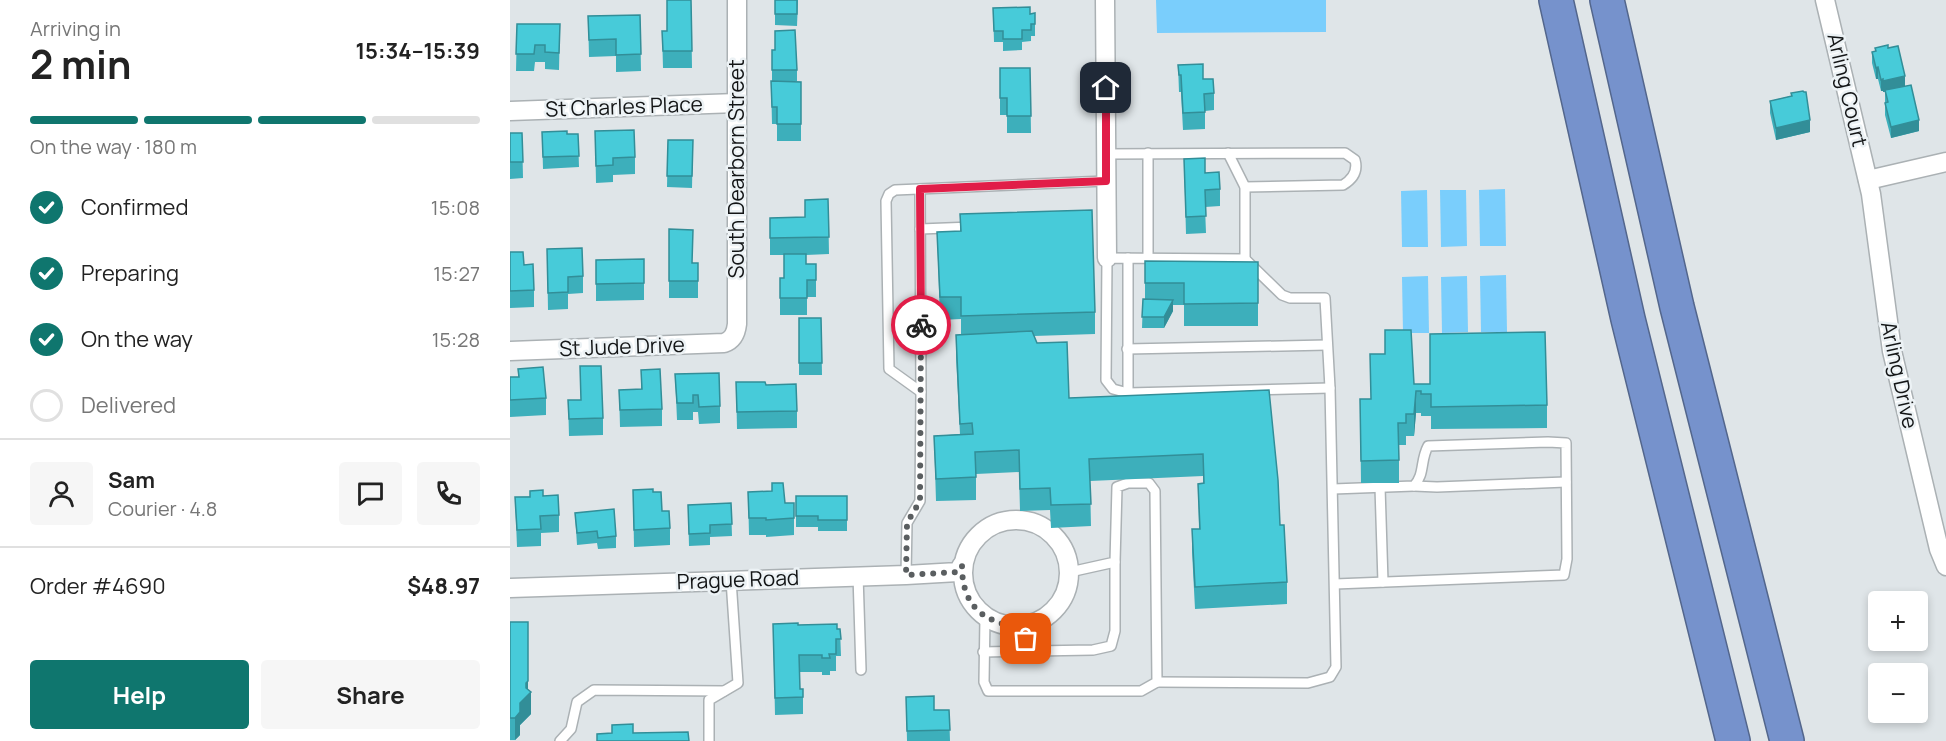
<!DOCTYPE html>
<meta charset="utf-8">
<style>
body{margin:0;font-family:Manrope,sans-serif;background:#f6f6f6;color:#222;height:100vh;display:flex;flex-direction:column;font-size:22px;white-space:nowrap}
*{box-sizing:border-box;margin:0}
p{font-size:20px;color:#767676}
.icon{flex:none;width:33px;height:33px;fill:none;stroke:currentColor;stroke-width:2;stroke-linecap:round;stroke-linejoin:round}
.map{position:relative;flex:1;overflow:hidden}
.sheet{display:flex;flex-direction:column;background:#fff;width:510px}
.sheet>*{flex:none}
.controls{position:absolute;left:1358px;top:591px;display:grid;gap:12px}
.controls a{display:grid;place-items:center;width:60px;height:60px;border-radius:6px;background:#fff;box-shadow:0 3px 9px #0003;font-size:30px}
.pin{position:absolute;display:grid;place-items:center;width:51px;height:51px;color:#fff;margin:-26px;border-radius:12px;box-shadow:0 3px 9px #0006}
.courier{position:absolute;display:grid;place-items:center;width:60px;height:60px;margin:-30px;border:4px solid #e11d48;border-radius:50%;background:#fff;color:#222;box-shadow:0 2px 8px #0007}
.headline em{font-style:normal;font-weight:700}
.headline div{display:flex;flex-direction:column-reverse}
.headline{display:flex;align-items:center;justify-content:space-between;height:102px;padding:0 30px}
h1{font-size:39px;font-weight:700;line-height:45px}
.bar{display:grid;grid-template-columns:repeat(4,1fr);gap:9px 6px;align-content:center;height:72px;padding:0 30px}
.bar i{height:8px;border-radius:4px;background:#e0e0e0}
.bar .active{background:#0f766e}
.bar p{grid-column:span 4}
.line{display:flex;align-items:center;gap:15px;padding:0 30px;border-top:2px solid #e0e0e0}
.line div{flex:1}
.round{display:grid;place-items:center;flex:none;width:63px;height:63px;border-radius:6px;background:#f6f6f6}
ol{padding:0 30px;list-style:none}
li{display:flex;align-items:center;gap:18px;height:66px}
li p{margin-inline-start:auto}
li .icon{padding:6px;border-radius:50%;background:#0f766e;color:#fff;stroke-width:4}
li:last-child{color:#767676}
li i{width:33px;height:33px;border:3px solid #e0e0e0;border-radius:50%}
.primary-button{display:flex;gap:12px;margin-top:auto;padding:12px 30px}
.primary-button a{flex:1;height:69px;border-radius:6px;background:#0f766e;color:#fff;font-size:24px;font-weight:700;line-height:69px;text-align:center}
.primary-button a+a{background:#f6f6f6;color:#222}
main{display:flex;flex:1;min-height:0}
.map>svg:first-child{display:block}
.green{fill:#7acefc}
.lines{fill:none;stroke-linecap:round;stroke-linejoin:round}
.lane-casing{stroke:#abb1b4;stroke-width:12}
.street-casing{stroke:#abb1b4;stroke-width:21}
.highway-casing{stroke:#53668c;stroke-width:36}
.lane{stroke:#fff;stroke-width:9}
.street{stroke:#fff;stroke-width:18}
.highway{stroke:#7692cc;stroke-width:33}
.wall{fill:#3dafbb}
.shaded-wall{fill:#328e98}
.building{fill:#47cbd9;stroke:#328e98;stroke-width:1.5}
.done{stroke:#5a5e60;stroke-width:6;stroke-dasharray:0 10.8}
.route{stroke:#e11d48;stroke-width:8}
.labels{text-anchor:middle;stroke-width:5;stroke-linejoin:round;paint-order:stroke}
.street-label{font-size:21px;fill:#131516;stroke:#ecf2f5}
</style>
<main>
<section class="sheet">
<div class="headline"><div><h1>2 min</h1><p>Arriving in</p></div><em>15:34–15:39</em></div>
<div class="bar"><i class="active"></i><i class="active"></i><i class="active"></i><i></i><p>On the way · 180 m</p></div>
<ol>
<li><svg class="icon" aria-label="check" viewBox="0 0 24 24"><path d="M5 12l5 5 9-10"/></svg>Confirmed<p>15:08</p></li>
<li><svg class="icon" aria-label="check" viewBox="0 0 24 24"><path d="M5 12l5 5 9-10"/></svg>Preparing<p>15:27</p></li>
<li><svg class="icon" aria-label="check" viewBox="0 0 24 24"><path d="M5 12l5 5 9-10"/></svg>On the way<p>15:28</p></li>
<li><i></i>Delivered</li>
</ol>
<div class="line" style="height:108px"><a class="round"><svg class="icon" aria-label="person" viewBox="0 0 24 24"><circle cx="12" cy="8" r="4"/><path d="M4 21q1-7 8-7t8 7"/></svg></a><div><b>Sam</b><p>Courier · 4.8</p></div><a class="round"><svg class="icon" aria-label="chat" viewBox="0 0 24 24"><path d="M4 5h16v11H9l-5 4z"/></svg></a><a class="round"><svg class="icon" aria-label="phone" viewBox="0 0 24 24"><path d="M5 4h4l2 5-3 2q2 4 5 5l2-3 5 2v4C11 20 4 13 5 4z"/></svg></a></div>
<div class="line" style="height:78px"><div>Order #4690</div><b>$48.97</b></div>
<div class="primary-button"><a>Help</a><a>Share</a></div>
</section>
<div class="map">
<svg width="1436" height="741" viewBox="0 0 1436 741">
<rect width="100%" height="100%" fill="#dfe5e8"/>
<!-- green -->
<g class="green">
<path d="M646,0h170v32l-169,1z"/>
<path d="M995,189l1,57h-26l-1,-56z"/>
<path d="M917,190l1,57h-26l-1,-56z"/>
<path d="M930,190h26l1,56 -26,1z"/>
<path d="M996,275l1,57h-26l-1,-56z"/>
<path d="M918,276l1,57h-26l-1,-56z"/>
<path d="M957,276l1,56 -26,1 -1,-56z"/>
</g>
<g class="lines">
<!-- lane casing -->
<g class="lane-casing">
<g id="lane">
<path d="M718,153l17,34v72l-138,-1 -1,122 7,9 15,4 202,-5"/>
<path d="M596,154l239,-1 10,7c3,11 -2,19 -12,25l-98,2"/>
<path d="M410,229l52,-2"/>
<path d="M618,258v135"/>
<path d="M638,258v-105"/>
<path d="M617,349l200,-4"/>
<path d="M411,392l-32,-23 -3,-168 3,-7 6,-4 211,-9"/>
<path d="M904,486l23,1 129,-5"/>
<path d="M870,487l3,95"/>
<path d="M823,489l81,-3c11,-12 6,-25 14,-40l120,-4 18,1 1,116 -3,16 -229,9"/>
<path d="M348,575l3,95"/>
<path d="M396,575l1,-52 13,-22 1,-109 -1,-203"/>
<path d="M475,617l-1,65 4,9h153l16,-9 -2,-191 -6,-8h-21l-11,4 -2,75 -45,10"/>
<path d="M507,627l18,24 58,-1 18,-4 4,-15v-69"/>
<path d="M473,652l52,-1"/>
<path d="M647,682l151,1 22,-6 6,-10 -6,-279 -5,-90h-35l-8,-3 -37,-36"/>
<path d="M50,741l11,-12 6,-27 17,-12 130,1"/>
<path d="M199,741v-41l29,-17 -7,-103"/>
</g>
</g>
<!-- street casing -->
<g class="street-casing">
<g id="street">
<path d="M595,0l2,258"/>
<path d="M1315,0l46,194 21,157 47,198 7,17"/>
<path d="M0,111l227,-8"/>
<path d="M1358,180l78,-18"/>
<path d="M0,351l214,-8c9,-3 12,-10 13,-19v-324"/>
<circle cx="506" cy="573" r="53"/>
<path d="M0,588l396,-13 52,-3 4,-7"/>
</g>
</g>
<!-- highway casing -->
<g class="highway-casing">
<g id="highway">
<path d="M1046,0l72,319 105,422"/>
<path d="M1097,0l70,307 110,434"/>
</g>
</g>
<!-- lane -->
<use href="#lane" class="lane"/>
<!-- street -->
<use href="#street" class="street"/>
<!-- highway -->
<use href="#highway" class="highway"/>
</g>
<!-- wall -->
<g class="wall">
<path d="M181,0l1,68h-29l-1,-37h5z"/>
<path d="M265,0h23l-1,26 -22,-1z"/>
<path d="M483,8l37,6 5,-1v23h-4v5l-9,1v8l-19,1v-9h-9z"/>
<path d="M130,15l1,56 -25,1v-16l-27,1 -1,-41z"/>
<path d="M7,24h43l-1,46 -14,-1v-7h-10l-1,9h-18z"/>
<path d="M1365,48h13l17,38 14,45 -28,7 -6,-23v-23h-2v-1h-2l-3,-12h-2l-4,-16v-11l3,-1z"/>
<path d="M262,50l25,20v11h-25z"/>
<path d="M668,65l25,14 11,14v17l-9,1v18l-22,1 -2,-38h-2z"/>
<path d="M490,68h30l1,65h-24v-18h-7z"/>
<path d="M261,81l30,1v59h-24v-17h-5z"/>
<path d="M1294,92l6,40 -34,8 -6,-27v-12l21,-5v-3z"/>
<path d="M85,131l40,26v17l-22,1v7l-17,1z"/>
<path d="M32,132l25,2h11l1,33 -36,2z"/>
<path d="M0,133h12l1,45 -13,1z"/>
<path d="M158,140h25l-1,48 -25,-1z"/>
<path d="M674,159l36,30v17l-15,1 1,26 -20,1z"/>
<path d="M318,199l1,55 -23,1v9h10v33h-9v18h-27v-37h4v-23h-14v-37l35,-1z"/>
<path d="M450,214l135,98v22l-61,2 3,7 32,55 200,-8 11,135 7,57v22l-92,5 -3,-58v-22h7l-1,-45 5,-1v-7l-113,5 1,45 -40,2 -1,-18 -30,1 -1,-39 -43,2v26l-40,1 -2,-65 26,-2 -4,-77v-22h5v-16l-21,1 -3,-88 23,-1z"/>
<path d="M159,229l24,34h5v35h-29z"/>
<path d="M37,249l36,27v17l-15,1v15l-20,1z"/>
<path d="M0,252l14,13 10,25v17l-24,1z"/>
<path d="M134,259v41l-48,1v-41z"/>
<path d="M635,261l113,1v64h-74v-21h-11v6l-9,17h-22l1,-29h2z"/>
<path d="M289,318h22l1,57h-23z"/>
<path d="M70,366l23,52v17l-34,1 -1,-36h13z"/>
<path d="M8,369l28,29v17l-36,2v-40h8z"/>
<path d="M131,370l21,39v17l-42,1 -1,-37 22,-1z"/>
<path d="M165,374l45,32v17l-21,1 -1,-12h-5v8h-16z"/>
<path d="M226,382l30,3 31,26v17l-60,1z"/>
<path d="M904,384l133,21v23l-116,1v-13h-10v-3h-5l-2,23h-8v9h-7v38h-38l-1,-84h11z"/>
<path d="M123,490l20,2 17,36v17l-36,2z"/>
<path d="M238,492l37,11h9v32l-28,2v-2h-17z"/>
<path d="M33,496l16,19v17l-18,1v13l-24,1 -2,-50z"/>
<path d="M286,496h51v35h-29v-4h-22z"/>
<path d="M221,503l1,33 -22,1v8l-21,1 -1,-41z"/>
<path d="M65,513l41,23v12l-18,1 -1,-6 -20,2z"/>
<path d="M0,622l18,68 3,24 -11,11v10l-5,5h-5z"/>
<path d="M263,624l67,5 1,27h-5v15h-6v4h-8v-3h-23l1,17h3v25l-28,1z"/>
<path d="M396,697l28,13h15l1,31h-43z"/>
</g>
<!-- shaded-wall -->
<g class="shaded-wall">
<path d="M1368,67v12h-2v-11z"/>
<path d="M1395,76v11l-22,5v-11z"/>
<path d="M1373,79v12h-2v-11z"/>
<path d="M1300,120v12l-34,8v-12z"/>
<path d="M1409,120v11l-28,7v-11z"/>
<path d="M663,300v11l-9,17v-11z"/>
<path d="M906,391v22l-2,23v-22z"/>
<path d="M18,681v13l3,-2v22l-11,11v10l-5,5v-22l11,-35z"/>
</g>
<!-- building -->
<g class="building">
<path d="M157,0h24l1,51h-29l-1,-20h5z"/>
<rect x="265" y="0" width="22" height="14"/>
<path d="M520,7v7l5,-1v11h-4v6h-9v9h-19v-8h-9l-1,-23z"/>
<path d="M130,15l1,39 -25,1v-16l-27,1 -1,-24z"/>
<path d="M7,24h43l-1,29 -14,-1v-7h-10l-1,9h-18z"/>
<path d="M285,30l2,40h-25v-20h3v-19z"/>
<path d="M1378,45v3l10,-2 7,30 -22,5v-2l-2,1 -3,-13 -2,1 -4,-16 4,-1 -1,-3z"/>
<path d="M693,64v15h10l1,14 -10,1 1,18 -22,1 -2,-38h-2l-1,-10z"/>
<path d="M490,68h30l1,48h-24v-18h-7z"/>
<path d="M261,81l30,1v42h-24v-17h-5z"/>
<path d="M1401,85l8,35 -28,7 -6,-24 3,-1 -3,-12z"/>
<path d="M1293,91l1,1h2l4,28 -34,8 -6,-27 22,-5 -1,-3z"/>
<path d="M124,130l1,27 -22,1v7l-17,1 -1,-35z"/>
<path d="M57,131v3h11l1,22 -36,1 -1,-25z"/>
<path d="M0,133h12l1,29h-13z"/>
<path d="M158,140h25l-1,36h-25z"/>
<path d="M695,158v15l14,-1 1,17 -15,1 1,26 -20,1 -2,-58z"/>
<path d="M318,199l1,38 -59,1v-20l35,-1v-17z"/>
<path d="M582,210l3,102 -134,4v-19h-21l-3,-65 24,-1 -1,-17z"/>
<path d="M159,229l24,1 -1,33h6v18h-29z"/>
<path d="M72,248l1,28 -15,1v15l-20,1 -1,-44z"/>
<path d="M0,252h13l1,13 9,-1 1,26 -24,1z"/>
<path d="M274,254h22v10h10v16h-9v18h-27v-20h4z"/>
<path d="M134,259v24l-48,1v-24z"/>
<path d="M635,261l113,1v41l-74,1v-21h-39z"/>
<path d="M633,299l30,1 -9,17h-22z"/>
<path d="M289,318h22l1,45h-23z"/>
<path d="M875,330h26l3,54h16v-50l115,-2 2,73 -116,2v-13h-10v-3h-5l-2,23h-8v9h-8l1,37 -38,1 -1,-62h11l-1,-45h15z"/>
<path d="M522,331l5,12 30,-1 2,56 200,-8 9,90 2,45h4l3,57 -92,5 -3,-58h8l-2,-45 6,-1 -1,-29 -114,5 2,45 -40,1 -1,-17 -30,1 -1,-39 -44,2 1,25 -40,2 -2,-43 39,-2 -1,-11 -12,1 -4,-89z"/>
<path d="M70,366h21l2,52 -34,1 -1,-19h13z"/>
<path d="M33,367l3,31 -36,2v-23h9l-1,-8z"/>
<path d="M150,369l2,40 -42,1 -1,-20 23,-1 -1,-19z"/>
<path d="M209,373l1,33 -21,1 -1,-12h-5v8h-16l-2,-29z"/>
<path d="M226,382h29l1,3 30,-1 1,27 -60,1z"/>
<path d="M262,483h11l2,20h9v15l-28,2v-2h-17l-1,-26 24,-1z"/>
<path d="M143,489v3h8l1,19h7l1,17 -36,2 -1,-40z"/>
<path d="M33,490v6l15,-1 1,20 -19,1 1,13 -24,1 -2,-33h15v-6z"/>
<path d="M286,496h51v24h-29v-4h-22z"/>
<path d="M221,503l1,21 -22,1v8l-21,1 -1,-29z"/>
<path d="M104,509l2,27 -18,2 -1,-7 -20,2 -2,-20z"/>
<path d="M0,622h18v59l-2,2v5l5,4 -11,11v9l-5,6h-5z"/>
<path d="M288,623v2l39,-1v5h3l1,10h-5v15h-7l1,4h-8v-3h-23l1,34h3v8l-28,1 -2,-74z"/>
<path d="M424,696v14h15l1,20 -43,1 -1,-34z"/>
<path d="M123,724v9l55,-1 1,9h-92v-7l15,-1v-8z"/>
</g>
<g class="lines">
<!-- done -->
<path class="done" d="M411,325l-1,176 -13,22 -1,52 52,-3 4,-6c0,37 18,55 55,61l9,12"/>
<!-- route -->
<path class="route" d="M411,325l-1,-136 186,-8v-93"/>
</g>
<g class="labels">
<!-- street labels -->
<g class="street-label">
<text transform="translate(1337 90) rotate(77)" y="7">Arling Court</text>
<text transform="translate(114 107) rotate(-2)" y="7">St Charles Place</text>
<text transform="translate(227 169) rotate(-90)" y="7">South Dearborn Street</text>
<text transform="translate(112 347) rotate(-2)" y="7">St Jude Drive</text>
<text transform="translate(1389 375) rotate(78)" y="7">Arling Drive</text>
<text transform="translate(228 580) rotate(-2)" y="7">Prague Road</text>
</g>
</g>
</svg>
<div class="controls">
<a>+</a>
<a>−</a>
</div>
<div class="pin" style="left:516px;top:639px;background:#ea580c"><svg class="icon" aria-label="bag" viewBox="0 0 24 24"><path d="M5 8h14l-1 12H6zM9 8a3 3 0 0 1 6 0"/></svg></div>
<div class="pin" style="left:596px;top:88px;background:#1f2937"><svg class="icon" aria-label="home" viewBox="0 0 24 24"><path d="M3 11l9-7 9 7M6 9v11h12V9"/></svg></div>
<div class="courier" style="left:411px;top:325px"><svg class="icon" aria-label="bike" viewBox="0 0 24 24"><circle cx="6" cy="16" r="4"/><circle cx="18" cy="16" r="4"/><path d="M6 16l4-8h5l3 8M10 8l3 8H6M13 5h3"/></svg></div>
</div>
</main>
